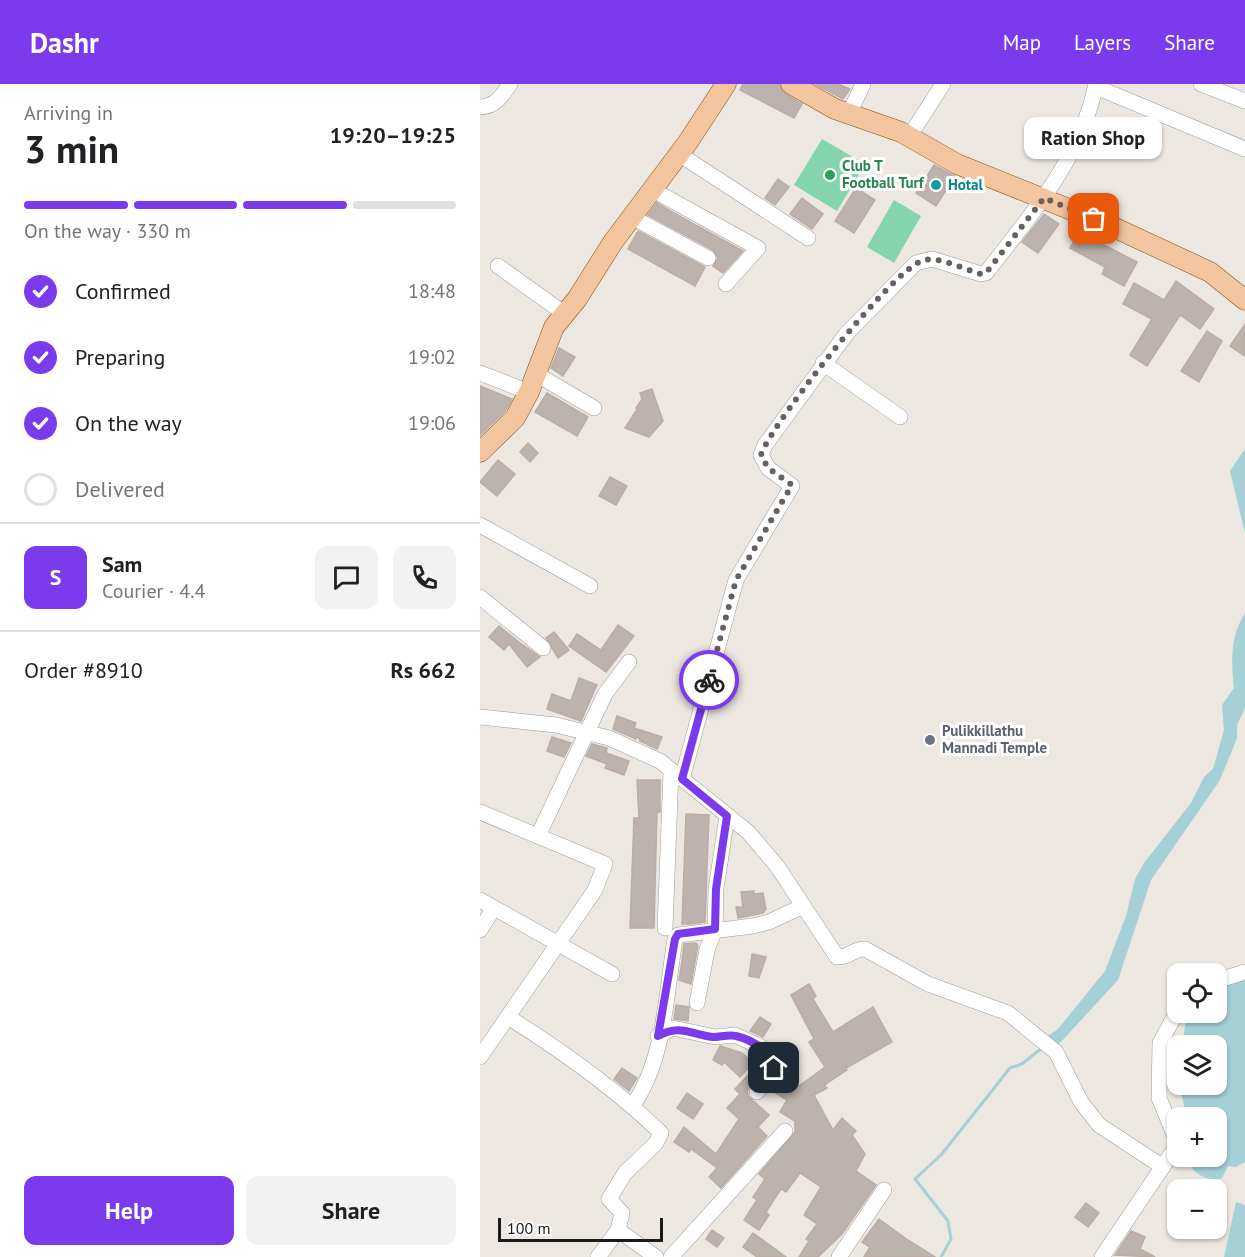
<!DOCTYPE html>
<meta charset="utf-8">
<style>
body{margin:0;font-family:"PT Sans",sans-serif;background:#f2f2f2;color:#202124;height:100vh;display:flex;flex-direction:column;font-size:22px;white-space:nowrap}
*{box-sizing:border-box;margin:0}
p{font-size:20px;color:#757577}
.icon{flex:none;width:33px;height:33px;fill:none;stroke:currentColor;stroke-width:2;stroke-linecap:round;stroke-linejoin:round}
.map{position:relative;flex:1;overflow:hidden}
.drawer{display:flex;flex-direction:column;background:#fff;width:480px}
.drawer>*{flex:none}
.fabs{position:absolute;left:687px;top:879px;display:grid;gap:12px}
.fabs a{display:grid;place-items:center;width:60px;height:60px;border-radius:12px;background:#fff;box-shadow:0 2px 4px #0004;font-size:30px}
.scale{position:absolute;left:18px;bottom:15px;width:165px;box-sizing:border-box;padding-left:6px;border:3px solid #1b1b1b;border-top:0;font-size:16px;line-height:21px;white-space:nowrap;color:#1b1b1b;-webkit-text-stroke:4px #fff;paint-order:stroke}
.pin{position:absolute;display:grid;place-items:center;width:51px;height:51px;color:#fff;margin:-26px;border-radius:12px;box-shadow:0 3px 9px #0006}
.courier{position:absolute;display:grid;place-items:center;width:60px;height:60px;margin:-30px;border:4px solid #7c3aed;border-radius:50%;background:#fff;color:#222;box-shadow:0 2px 8px #0007}
.bubble{position:absolute;height:42px;border-radius:12px;background:#fff;box-shadow:0 2px 4px #0004;font-size:20px;font-weight:600;line-height:42px;text-align:center}
.headline em{font-style:normal;font-weight:600}
.headline div{display:flex;flex-direction:column-reverse}
.headline{display:flex;align-items:center;justify-content:space-between;height:102px;padding:0 24px}
h1{font-size:39px;font-weight:600;line-height:45px}
.bar{display:grid;grid-template-columns:repeat(4,1fr);gap:9px 6px;align-content:center;height:72px;padding:0 24px}
.bar i{height:8px;border-radius:4px;background:#e0e0e0}
.bar .selected{background:#7c3aed}
.bar p{grid-column:span 4}
.line{display:flex;align-items:center;gap:15px;padding:0 24px;border-top:2px solid #e0e0e0}
.line div{flex:1}
.round{display:grid;place-items:center;flex:none;width:63px;height:63px;border-radius:12px;background:#f2f2f2}
ol{padding:0 24px;list-style:none}
li{display:flex;align-items:center;gap:18px;height:66px}
li p{margin-inline-start:auto}
li .icon{padding:6px;border-radius:50%;background:#7c3aed;color:#fff;stroke-width:4}
li:last-child{color:#757577}
li i{width:33px;height:33px;border:3px solid #e0e0e0;border-radius:50%}
.primary-button{display:flex;gap:12px;margin-top:auto;padding:12px 24px}
.primary-button a{flex:1;height:69px;border-radius:12px;background:#7c3aed;color:#fff;font-size:24px;font-weight:600;line-height:69px;text-align:center}
.primary-button a+a{background:#f2f2f2;color:#202124}
header{display:flex;align-items:center;gap:36px;box-sizing:border-box;height:84px;padding:0 30px;background:#7c3aed;color:#fff}
header strong{font-size:28px}
nav{display:flex;gap:33px;margin-inline-start:auto;font-size:21px}
main{display:flex;flex:1;min-height:0}
.map>svg:first-child{display:block}
.pitch{fill:#84d5ad}
.water{fill:#a4d0d6}
.lines{fill:none;stroke-linecap:round;stroke-linejoin:round}
.stream{stroke:#a4d0d6;stroke-width:3}
.building{fill:#bcb2ae;stroke:#bcaca5;stroke-width:1.5}
.minor-casing{stroke:#9c9c9c;stroke-width:16}
.major-casing{stroke:#86500c;stroke-width:21}
.minor{stroke:#fff;stroke-width:15}
.major{stroke:#f3c59e;stroke-width:20}
.done{stroke:#646260;stroke-width:6;stroke-dasharray:0 10.8}
.route{stroke:#7c3aed;stroke-width:8}
.leisure-dot{fill:#2e9e5b;stroke:#fff;stroke-width:2}
.culture-dot{fill:#0f9aa8;stroke:#fff;stroke-width:2}
.worship-dot{fill:#6b7280;stroke:#fff;stroke-width:2}
.labels{text-anchor:middle;stroke-width:6;stroke-linejoin:round;paint-order:stroke}
.leisure-label{font-size:15px;font-weight:bold;fill:#27864d;stroke:#fff;text-anchor:start}
.culture-label{font-size:15px;font-weight:bold;fill:#0d838f;stroke:#fff;text-anchor:start}
.worship-label{font-size:15px;font-weight:bold;fill:#5b616d;stroke:#fff;text-anchor:start}
</style>
<header>
<strong>Dashr</strong>
<nav><a>Map</a><a>Layers</a><a>Share</a></nav>
</header>
<main>
<section class="drawer">
<div class="headline"><div><h1>3 min</h1><p>Arriving in</p></div><em>19:20–19:25</em></div>
<div class="bar"><i class="selected"></i><i class="selected"></i><i class="selected"></i><i></i><p>On the way · 330 m</p></div>
<ol>
<li><svg class="icon" aria-label="check" viewBox="0 0 24 24"><path d="M5 12l5 5 9-10"/></svg>Confirmed<p>18:48</p></li>
<li><svg class="icon" aria-label="check" viewBox="0 0 24 24"><path d="M5 12l5 5 9-10"/></svg>Preparing<p>19:02</p></li>
<li><svg class="icon" aria-label="check" viewBox="0 0 24 24"><path d="M5 12l5 5 9-10"/></svg>On the way<p>19:06</p></li>
<li><i></i>Delivered</li>
</ol>
<div class="line" style="height:108px"><b class="round" style="background:#7c3aed;color:#fff">S</b><div><b>Sam</b><p>Courier · 4.4</p></div><a class="round"><svg class="icon" aria-label="chat" viewBox="0 0 24 24"><path d="M4 5h16v11H9l-5 4z"/></svg></a><a class="round"><svg class="icon" aria-label="phone" viewBox="0 0 24 24"><path d="M5 4h4l2 5-3 2q2 4 5 5l2-3 5 2v4C11 20 4 13 5 4z"/></svg></a></div>
<div class="line" style="height:78px"><div>Order #8910</div><b>Rs 662</b></div>
<div class="primary-button"><a>Help</a><a>Share</a></div>
</section>
<div class="map">
<svg width="765" height="1173" viewBox="0 0 765 1173">
<rect width="100%" height="100%" fill="#ece7e1"/>
<!-- pitch -->
<g class="pitch">
<path d="M342,55l43,25 -28,47 -43,-26z"/>
<path d="M414,116l27,16 -27,47 -27,-16z"/>
</g>
<!-- water -->
<g class="water">
<path d="M765,365v84l-15,-62z"/>
<path d="M765,529v95l-8,17v13l-17,42 -69,100 -33,100 -59,64h-7l-7,-6 13,-9 47,-58 21,-55 9,-37 9,-16 47,-60 13,-26 9,-8 11,-39 -2,-25 12,-17c-3,-27 -4,-51 11,-75z"/>
<path d="M765,893v185l-9,5 -8,-1 -6,12c-15,4 -34,-6 -33,-21l27,-1v-38l-29,-1 -8,-32 37,-1v-38l-34,-1 5,-32 29,-1 1,-25z"/>
<path d="M756,1118l9,3v52h-21z"/>
</g>
<g class="lines">
<!-- stream -->
<path class="stream" d="M461,1173l10,-18 -3,-18 -33,-42 26,-24 69,-87 12,-4 21,-17"/>
</g>
<!-- building -->
<g class="building">
<path d="M263,0h36l6,10 17,10 -8,14 -54,-28z"/>
<path d="M335,0h23l12,5 -7,10z"/>
<path d="M454,81l21,11 -19,30 -20,-13z"/>
<path d="M298,95l11,8 -14,18 -10,-7z"/>
<path d="M376,104l19,12 -21,33 -19,-12z"/>
<path d="M322,114l21,16 -11,15 -22,-15z"/>
<path d="M177,119l15,9 71,39 -20,22 -10,-7 5,-8 -5,-8 -65,-35z"/>
<path d="M564,130l15,10 -21,29 -16,-11z"/>
<path d="M158,147l67,36 -10,19 -67,-37z"/>
<path d="M599,148l58,30 -13,24 -22,-12 3,-7 -35,-19z"/>
<path d="M696,197l38,28 -14,20 -20,-14 -33,51 -17,-11 22,-36 -29,-15 11,-21 30,17z"/>
<path d="M765,240v32l-15,-10z"/>
<path d="M727,247l15,10 -23,41 -18,-11z"/>
<path d="M79,264l16,9 -12,19 -12,-8z"/>
<path d="M0,302l32,13 -7,12 -25,24z"/>
<path d="M172,305l11,32 -14,16 -24,-9 13,-20h-2l6,-9 -2,-6z"/>
<path d="M67,309l41,24 -11,19 -42,-24z"/>
<path d="M48,359l10,10 -8,9 -10,-10z"/>
<path d="M18,376l17,14 -18,22 -17,-14z"/>
<path d="M130,393l17,9 -11,19 -17,-9z"/>
<path d="M138,541l16,11 -28,36 -37,-26 8,-12 24,16z"/>
<path d="M19,542l21,17 20,14 -13,10 -18,-23 -5,6 -15,-13z"/>
<path d="M74,548l15,18 -11,8 -12,-20z"/>
<path d="M99,594l18,7 -16,36 -34,-12 5,-15 19,7z"/>
<path d="M137,632l19,7 -2,5 28,9 -5,12 -17,-8 -2,-5 -2,3 -23,-10z"/>
<path d="M72,653l19,6 -7,14 -17,-6z"/>
<path d="M112,660l15,4 -1,5 23,8 -5,14 -19,-7 2,-4 -21,-8z"/>
<path d="M157,696h23v32h-3l-3,116h-24l4,-110h5z"/>
<path d="M206,730l23,1 -4,107 -15,2h-8z"/>
<path d="M274,807v3l9,-1 3,16 -3,4 -25,5 -2,-11h7l-2,-15z"/>
<path d="M216,859l2,3 -7,38 -12,-4 3,-19 2,-17z"/>
<path d="M272,870l14,3 -7,21 -10,-2z"/>
<path d="M329,900l7,12 -3,3 20,33 40,-25 19,35 -46,26 1,2 -23,15 3,3 -13,7 19,35 9,-12 14,13 -4,4 13,19 -9,17 20,14 -34,49 -24,23h-19l10,-16 -3,-2 11,-15 -13,-9 17,-28 -21,-14 -14,19 -5,-3 -15,23 3,3 -10,15 -15,-10 13,-20 -4,-3 12,-18 -6,-5 36,-42v-11l-15,-9 7,-12 -16,-10 11,-16 17,12 26,-19 -16,-25 5,-3 -23,-44z"/>
<path d="M196,921l13,2 -1,14 -14,-2z"/>
<path d="M280,933l11,7 -8,13 -13,-6z"/>
<path d="M240,962l22,7 11,10 -13,14 -16,-15 -2,3 -9,-5z"/>
<path d="M142,984l15,10 -8,13 -15,-12z"/>
<path d="M268,991l5,5 -6,11 1,5 21,19 -11,12 9,9 -46,52 -12,-11 8,-9 -26,-19 -2,3 -15,-10 10,-15 32,27 23,-35 -12,-11 13,-14 -5,-5z"/>
<path d="M207,1009l16,11 -10,15 -16,-11z"/>
<path d="M606,1119l13,10 -11,14 -13,-10z"/>
<path d="M399,1135l29,21 27,17h-71l6,-10 -8,-5z"/>
<path d="M232,1146l12,8 -7,9 -11,-8z"/>
<path d="M651,1147l14,6 -5,12 15,8 -40,-2z"/>
<path d="M273,1149l33,24h-29l-14,-10z"/>
</g>
<g class="lines">
<!-- minor casing -->
<g class="minor-casing">
<g id="minor">
<path d="M721,0l44,17"/>
<path d="M616,3l149,62"/>
<path d="M0,23c15,0 22,-11 30,-23"/>
<path d="M369,30l14,-30"/>
<path d="M429,53l34,-53"/>
<path d="M199,70l129,84"/>
<path d="M173,106l105,58 -32,36"/>
<path d="M152,133l76,41"/>
<path d="M18,182l67,48"/>
<path d="M343,279l77,54"/>
<path d="M0,289l49,19"/>
<path d="M56,290l58,34"/>
<path d="M0,441l110,61"/>
<path d="M0,513l63,51"/>
<path d="M0,633l76,8 53,13 51,23 88,71 29,34 60,91c12,1 17,-9 28,-8l63,35 80,29 48,39 25,50 18,23 64,42"/>
<path d="M202,695l54,-199 56,-94 -24,-18 -7,-13 4,-10 82,-112 69,-70 16,-4 49,15 5,-1c45,-58 95,-115 110,-189"/>
<path d="M0,728l125,52 -10,26 -115,167"/>
<path d="M58,752l67,-142 24,-32"/>
<path d="M0,816l132,74"/>
<path d="M185,844l6,-157"/>
<path d="M0,846l14,-22"/>
<path d="M736,897l29,-9"/>
<path d="M217,919l10,-53 8,-21 1,-40 11,-73"/>
<path d="M698,926l-18,33 -1,55 19,46"/>
<path d="M28,933c54,34 107,71 153,116l-5,10 -31,30 -16,26 13,14 -4,17"/>
<path d="M178,952l15,-8 42,9 20,-2 26,12 12,14 1,7 -17,24"/>
<path d="M153,1021c32,-46 33,-111 42,-166l3,-4 75,-9 16,-4 34,-16"/>
<path d="M118,1173l20,-27 38,27"/>
<path d="M191,1173l114,-126"/>
<path d="M359,1173l45,-67"/>
<path d="M622,1173l76,-113"/>
</g>
</g>
<!-- major casing -->
<g class="major-casing">
<g id="major">
<path d="M311,0l44,25 66,23 56,32 154,62 99,46 35,28"/>
<path d="M0,368l35,-34 14,-26 25,-65 23,-28 36,-57 75,-100 38,-58"/>
</g>
</g>
<!-- minor -->
<use href="#minor" class="minor"/>
<!-- major -->
<use href="#major" class="major"/>
</g>
<g class="lines">
<!-- done -->
<path class="done" d="M229,596l27,-100 56,-95 -24,-17 -7,-13 1,-3c14,-33 131,-184 162,-192 16,-4 41,10 57,14l5,-1 58,-75 50,21"/>
<!-- route -->
<path class="route" d="M229,596l-27,99 45,37 -11,73 -1,40 -37,5 -3,5 -17,97c22,-12 32,-2 55,1 7,0 16,-3 23,-1 17,4 34,15 38,32"/>
</g>
<!-- markers -->
<circle class="leisure-dot" cx="350" cy="91" r="6"/>
<circle class="culture-dot" cx="456" cy="101" r="6"/>
<circle class="worship-dot" cx="450" cy="656" r="6"/>
<g class="labels">
<!-- leisure labels -->
<g class="leisure-label">
<text x="362" y="87">Club T<tspan x="362" dy="17">Football Turf</tspan></text>
</g>
<!-- culture labels -->
<g class="culture-label">
<text x="468" y="106">Hotal</text>
</g>
<!-- worship labels -->
<g class="worship-label">
<text x="462" y="652">Pulikkillathu<tspan x="462" dy="17">Mannadi Temple</tspan></text>
</g>
</g>
</svg>
<div class="fabs">
<a><svg class="icon" aria-label="locate" viewBox="0 0 24 24"><circle cx="12" cy="12" r="6"/><path d="M12 2v4M12 18v4M2 12h4M18 12h4"/></svg></a>
<a><svg class="icon" aria-label="layers" viewBox="0 0 24 24"><path d="M12 4l9 5-9 5-9-5zM3 14l9 5 9-5"/></svg></a>
<a>+</a>
<a>−</a>
</div>
<div class="scale">100 m</div>
<div class="pin" style="left:614px;top:135px;background:#ea580c"><svg class="icon" aria-label="bag" viewBox="0 0 24 24"><path d="M5 8h14l-1 12H6zM9 8a3 3 0 0 1 6 0"/></svg></div>
<div class="pin" style="left:294px;top:984px;background:#1f2937"><svg class="icon" aria-label="home" viewBox="0 0 24 24"><path d="M3 11l9-7 9 7M6 9v11h12V9"/></svg></div>
<div class="courier" style="left:229px;top:596px"><svg class="icon" aria-label="bike" viewBox="0 0 24 24"><circle cx="6" cy="16" r="4"/><circle cx="18" cy="16" r="4"/><path d="M6 16l4-8h5l3 8M10 8l3 8H6M13 5h3"/></svg></div>
<div class="bubble" style="left:544px;top:33px;width:138px">Ration Shop</div>
</div>
</main>
